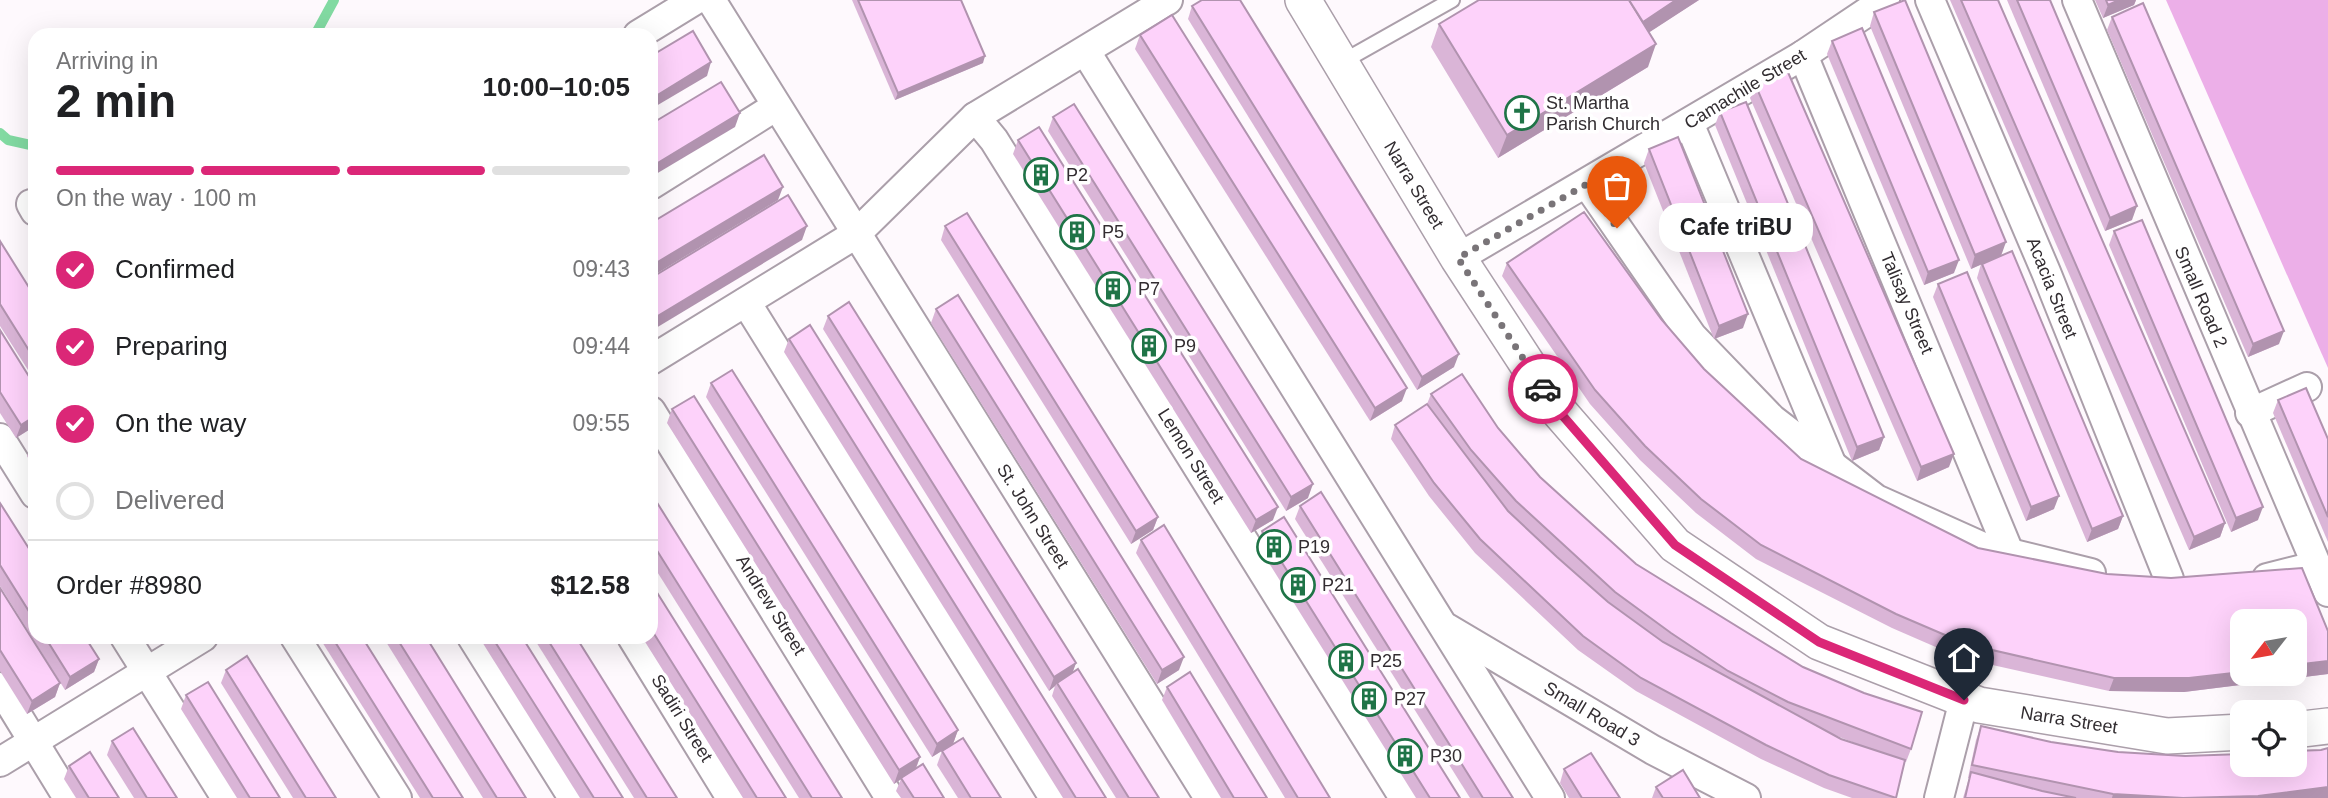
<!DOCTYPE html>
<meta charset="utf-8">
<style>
body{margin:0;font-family:Helvetica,sans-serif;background:#f6f6f6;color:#202124;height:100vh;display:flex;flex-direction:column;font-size:26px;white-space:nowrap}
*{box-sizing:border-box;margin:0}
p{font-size:23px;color:#757577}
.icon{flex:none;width:38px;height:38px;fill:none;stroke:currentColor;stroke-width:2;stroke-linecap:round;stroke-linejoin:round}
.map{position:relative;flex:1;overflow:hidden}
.drawer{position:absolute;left:28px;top:28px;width:630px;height:616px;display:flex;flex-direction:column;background:#fff;border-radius:21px;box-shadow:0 7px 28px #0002}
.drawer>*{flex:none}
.needle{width:46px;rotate:239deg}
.buttons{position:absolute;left:2230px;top:609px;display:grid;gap:14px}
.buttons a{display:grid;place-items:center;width:77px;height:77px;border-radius:14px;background:#fff;box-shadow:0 7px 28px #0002;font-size:35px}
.pin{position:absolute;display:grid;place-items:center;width:60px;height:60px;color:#fff;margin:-72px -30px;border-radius:50% 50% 50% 0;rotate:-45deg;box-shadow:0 0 7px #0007}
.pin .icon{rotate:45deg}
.courier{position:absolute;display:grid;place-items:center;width:70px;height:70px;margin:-35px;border:5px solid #db2777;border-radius:50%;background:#fff;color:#222;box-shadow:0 2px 9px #0007}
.bubble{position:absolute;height:49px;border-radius:21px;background:#fff;box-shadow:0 7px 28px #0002;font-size:23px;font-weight:800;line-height:49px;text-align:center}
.summary em{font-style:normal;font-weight:800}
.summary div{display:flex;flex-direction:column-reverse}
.summary{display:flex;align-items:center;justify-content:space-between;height:119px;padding:0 28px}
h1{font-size:46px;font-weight:800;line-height:52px}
.bar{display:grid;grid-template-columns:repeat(4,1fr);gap:10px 7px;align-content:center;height:84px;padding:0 28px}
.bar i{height:9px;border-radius:5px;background:#e0e0e0}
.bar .current{background:#db2777}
.bar p{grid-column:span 4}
.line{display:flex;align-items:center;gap:18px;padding:0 28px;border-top:2px solid #e0e0e0}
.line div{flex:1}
ol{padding:0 28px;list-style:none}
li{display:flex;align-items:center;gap:21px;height:77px}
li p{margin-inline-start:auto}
li .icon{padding:7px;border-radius:50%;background:#db2777;color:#fff;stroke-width:4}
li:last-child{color:#757577}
li i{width:38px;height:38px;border:4px solid #e0e0e0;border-radius:50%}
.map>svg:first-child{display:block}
.green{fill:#ecafe8}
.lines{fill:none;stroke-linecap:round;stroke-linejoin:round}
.stream{stroke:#82daa2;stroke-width:10}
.service-casing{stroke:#ab9faa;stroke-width:18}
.minor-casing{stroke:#ab9faa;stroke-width:32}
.tertiary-casing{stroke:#ab9faa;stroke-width:38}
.service{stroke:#fff;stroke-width:14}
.minor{stroke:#fff;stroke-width:28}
.tertiary{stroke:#fff;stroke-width:35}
.wall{fill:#dab5d7;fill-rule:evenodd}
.shaded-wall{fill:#b193af}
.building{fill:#fdd2fa;stroke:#b193af;stroke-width:2}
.done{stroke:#797478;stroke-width:7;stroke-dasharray:0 12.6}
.route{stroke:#db2777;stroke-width:9}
.labels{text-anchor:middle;stroke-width:7;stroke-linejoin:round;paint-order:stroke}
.street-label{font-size:18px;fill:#322d31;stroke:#fff}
.poi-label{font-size:18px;fill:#322d31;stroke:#fff;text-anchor:start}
</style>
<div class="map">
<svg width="2328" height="798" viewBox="0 0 2328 798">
<rect width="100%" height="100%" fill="#fef9fd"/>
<!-- green -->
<path class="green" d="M2166,0h162v368z"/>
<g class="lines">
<!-- stream -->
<g class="stream">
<path d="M315,35l19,-35"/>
<path d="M0,133l8,7 27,6"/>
</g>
<!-- service casing -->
<g class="service-casing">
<path id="service" d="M1342,62l110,-62"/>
</g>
<!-- minor casing -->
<g class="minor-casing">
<g id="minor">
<path d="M711,0l498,798"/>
<path d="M1930,0l116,272 123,307"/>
<path d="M2077,0l251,592"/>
<path d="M638,35l57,-35"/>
<path d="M1086,52l464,746"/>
<path d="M1803,55l206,497"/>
<path d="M975,117l19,23 410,658"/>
<path d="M1689,123l142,340"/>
<path d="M1587,184l105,152 80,83 104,80 105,47 110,27"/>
<path d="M651,185l124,-78"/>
<path d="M31,204l4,7"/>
<path d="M1458,258l345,-203 82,-55"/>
<path d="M746,302l308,496"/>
<path d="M651,360l205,-126 119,-117 193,-117"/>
<path d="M651,411l239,387"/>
<path d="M2250,413l57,-26"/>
<path d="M0,438l35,56"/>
<path d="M2267,578l48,-12"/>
<path d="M1447,628l206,122 93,48"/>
<path d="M125,637l101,161"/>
<path d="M295,637l102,161"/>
<path d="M472,637l101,161"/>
<path d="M632,637l99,161"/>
<path d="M0,687l68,111"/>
<path d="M0,762l203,-125"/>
<path d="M1939,798l25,-98"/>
</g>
</g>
<!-- tertiary casing -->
<g class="tertiary-casing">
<g id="tertiary">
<path d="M1303,0l155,258 98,150 119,137 144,97 160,63 188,31 75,-4"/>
<path d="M2294,730l34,-4"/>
</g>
</g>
<!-- service -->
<use href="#service" class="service"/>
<!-- minor -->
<use href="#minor" class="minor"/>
<!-- tertiary -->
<use href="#tertiary" class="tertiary"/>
</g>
<!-- wall -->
<g class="wall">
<path d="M852,0h109l22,63 -88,37z"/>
<path d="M1479,0h220l-50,32 -1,35 -150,91 -67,-111 8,-23z"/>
<path d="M1950,0h48l227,523 -5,14 -31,13z"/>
<path d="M2007,0h43l82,220 -27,11z"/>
<path d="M2095,0h41l-2,5 -31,13z"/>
<path d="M1192,6l262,361 -37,23 -229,-371z"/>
<path d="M1874,12l127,244 122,260 -5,13 -31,13 -110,-264 4,-14 -10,5 -101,-243z"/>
<path d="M2112,17l167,327 -31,13 -141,-327z"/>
<path d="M1140,35l262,366 -32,20 -235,-372z"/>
<path d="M1832,41l122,232 -30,12 -97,-231z"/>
<path d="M1755,84l194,383 -32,14 -167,-383z"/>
<path d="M1720,112l164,325 -5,13 -27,11 -137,-336z"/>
<path d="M1053,117l255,381 -22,13 -238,-380z"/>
<path d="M1018,140l255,380 -22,13 -238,-379z"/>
<path d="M1649,149l94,179 -29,11 -70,-176z"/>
<path d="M945,226l213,291 -5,13 -22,14 -190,-304z"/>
<path d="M2114,231l144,289 -27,12 -122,-287z"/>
<path d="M0,241l35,56v84l-35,-55z"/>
<path d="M1507,263l154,56 43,50 97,90 177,89 350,83v43l-144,18 -75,-1 -148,-33 -69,-30 -136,-69 -60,-46 -56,-53 -50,-56 -88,-128z"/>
<path d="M1938,284l116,225 -28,12 -93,-224z"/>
<path d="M936,309l243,361 -22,14 -226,-361z"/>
<path d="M828,316l248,347 -4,10 87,125h-43l-64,-102 3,-10 -6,5 -226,-362z"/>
<path d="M0,330l35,56v40l-19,12 -16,-25z"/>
<path d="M789,339l317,459h-43l-279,-446z"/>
<path d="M711,383l247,347 -5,14 -21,13 -226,-360z"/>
<path d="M1431,394l67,34 42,49 96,87 275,185 -5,13h-1l-9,36h-44l-28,-10 -63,-29 -125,-68 -58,-41 -103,-97 -46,-57 -38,-57 4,-14 32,-21zM1832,734l5,2 28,11 -24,-8z"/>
<path d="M2278,400l50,39v103l-55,-129z"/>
<path d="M672,409l248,348 -4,12 28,29h-43l-5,-7 5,-12 -7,5 -227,-361z"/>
<path d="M35,441v29l-8,-14 5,-13z"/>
<path d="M651,493l191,305h-43l-148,-236z"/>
<path d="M0,503l35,55v79h50l14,22 -5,13 -29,18 -65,-104z"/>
<path d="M1300,506l213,292h-43l-175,-279z"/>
<path d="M1262,531l198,267h-44l-159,-254z"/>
<path d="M1141,540l189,258h-45l-149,-245z"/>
<path d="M651,583l135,215h-43l-101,-161h9z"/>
<path d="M0,588l60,95 -5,14 -28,17 -27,-43z"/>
<path d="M319,637h43l101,161h-43z"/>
<path d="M383,637h43l100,161h-43z"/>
<path d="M479,637h43l101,161h-43z"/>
<path d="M533,637h43l101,161h-43z"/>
<path d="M226,670l110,128h-43l-72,-115z"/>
<path d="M1167,687l100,111h-46l-59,-98z"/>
<path d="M186,695l94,103h-43l-56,-89z"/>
<path d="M1981,726l70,16 277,56h-365l6,-20h-1l8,-38z"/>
<path d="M112,741l65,57h-43l-27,-43z"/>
<path d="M942,751l59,47h-43l-21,-33z"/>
<path d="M69,766l50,32h-43l-12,-19z"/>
<path d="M1564,769l56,29h-51l-9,-15z"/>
<path d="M1656,787l44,11h-48z"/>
</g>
<!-- shaded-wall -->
<g class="shaded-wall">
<path d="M1676,0h23l-63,41 7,-19z"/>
<path d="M2119,0h17l-2,5 -31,13 5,-13z"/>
<path d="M1656,44l-8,23 -150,91 9,-23z"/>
<path d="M985,56l-2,7 -88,37 3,-7z"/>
<path d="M711,62l-4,14 -56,33v-10z"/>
<path d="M740,113l-5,14 -84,50v-10z"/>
<path d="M783,187l-5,13 -127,77v-11z"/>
<path d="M2137,206l-5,14 -27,11 5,-13z"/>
<path d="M807,226l-5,14 -151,91v-11z"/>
<path d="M2006,242l-5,14 -30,13 4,-14z"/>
<path d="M1959,260l-5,13 -30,12 4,-13z"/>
<path d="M1748,314l-5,14 -29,11 5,-13z"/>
<path d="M2284,331l-5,13 -31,13 5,-13z"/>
<path d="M1459,354l-5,13 -37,23 5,-13z"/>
<path d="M1407,388l-5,13 -32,20 5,-13z"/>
<path d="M35,416v10l-19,12 5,-13z"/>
<path d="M1884,437l-5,13 -27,11 5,-14z"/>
<path d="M1954,454l-5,13 -32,14 4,-14z"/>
<path d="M1313,484l-5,14 -22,13 5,-14z"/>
<path d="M2059,496l-5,13 -28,12 5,-14z"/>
<path d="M1278,507l-5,13 -22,13 5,-13z"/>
<path d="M2263,507l-5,13 -27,12 5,-14z"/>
<path d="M2123,516l-5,13 -31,13 5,-13z"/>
<path d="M1158,517l-5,13 -22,14 5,-13z"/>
<path d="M2225,523l-5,14 -31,13 5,-13z"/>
<path d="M1184,657l-5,13 -22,14 5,-14z"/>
<path d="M99,659l-5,13 -29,18 5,-13z"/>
<path d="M2328,661v13l-144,18 -75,-1 5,-13 128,-6v2h52v-9z"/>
<path d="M1076,663l-5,14 -14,6 -2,3 -6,5 5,-14z"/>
<path d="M60,683l-5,14 -28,17 5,-13z"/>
<path d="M958,730l-5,14 -21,13 5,-13z"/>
<path d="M920,757l-5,13 -21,14 5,-14z"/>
<path d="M2328,787v11h-135z"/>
<path d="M2113,794l70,4h-71z"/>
</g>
<!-- building -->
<g class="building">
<path d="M858,0h103l24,56 -87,37z"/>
<path d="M1202,0h38l219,354 -37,23 -230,-371z"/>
<path d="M1479,0h150l27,44 -149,91 -68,-111z"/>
<path d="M1629,0h47l-33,22z"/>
<path d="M1905,0l101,242 -31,13 -101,-243z"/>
<path d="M1961,0h37l227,523 -31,14z"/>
<path d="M2017,0h33l87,206 -27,12z"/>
<path d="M2106,0h13l-11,5z"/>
<path d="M2143,3l141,328 -31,13 -141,-327z"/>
<path d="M1172,15l235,373 -32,20 -235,-373z"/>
<path d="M1862,28l97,232 -31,12 -96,-231z"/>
<path d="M693,31l18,31 -60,37v-43z"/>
<path d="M1787,70l167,384 -33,13 -166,-383z"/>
<path d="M721,82l19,31 -89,54v-43z"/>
<path d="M1746,102l138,335 -27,10 -137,-335z"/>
<path d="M1074,104l239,380 -22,13 -238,-380z"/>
<path d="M1039,127l239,380 -22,13 -238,-380z"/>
<path d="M1678,137l70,177 -29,12 -70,-177z"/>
<path d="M764,155l19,32 -132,79v-43z"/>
<path d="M788,195l19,31 -156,94v-42z"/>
<path d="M1584,212l77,107 43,50 97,90 177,89 129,26 64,4 131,-10 26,63v30l-34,4v-44h-52v51l-53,6h-75l-148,-34 -70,-30 -135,-69 -60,-46 -56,-53 -50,-56 -88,-127z"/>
<path d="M967,213l191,304 -22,14 -191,-305z"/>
<path d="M2142,220l121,287 -27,11 -122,-287z"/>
<path d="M0,241l35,56v63l-35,-56z"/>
<path d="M2012,251l111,265 -31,13 -110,-265z"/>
<path d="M1967,272l92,224 -28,11 -93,-223z"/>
<path d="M958,295l226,362 -22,13 -226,-361z"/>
<path d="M849,302l227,361 -22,14 -226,-361z"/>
<path d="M810,325l296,473h-30l-287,-459z"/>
<path d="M0,330l35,56v30l-14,9 -21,-33z"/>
<path d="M732,370l226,360 -21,14 -226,-361z"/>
<path d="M1462,374l36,54 42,49 96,87 167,103 61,26 58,19 -11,37 -123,-47 -60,-31 -57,-38 -56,-41 -99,-91 -45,-51 -40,-56z"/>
<path d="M2306,388l22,51v78l-50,-117z"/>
<path d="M694,396l226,361 -21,13 -227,-361z"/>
<path d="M1427,404l81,107 49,46 51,45 55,40 178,97 64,21 -9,38 -67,-23 -63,-30 -125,-67 -58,-42 -103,-97 -46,-56 -39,-58z"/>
<path d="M1321,492l192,306h-30l-183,-292z"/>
<path d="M651,493l191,305h-30l-161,-257z"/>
<path d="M0,503l35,55v63l-35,-56z"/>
<path d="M1284,517l176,281h-30l-168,-267z"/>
<path d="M1164,525l166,273h-32l-157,-258z"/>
<path d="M651,583l135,215h-29l-106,-169z"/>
<path d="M0,588l60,95 -28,18 -32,-51z"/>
<path d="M45,637h40l14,22 -29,18z"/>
<path d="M332,637h30l101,161h-30z"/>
<path d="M396,637h30l100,161h-29z"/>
<path d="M492,637h30l101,161h-29z"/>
<path d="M546,637h30l101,161h-30z"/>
<path d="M247,656l89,142h-30l-80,-128z"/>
<path d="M1078,669l81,129h-30l-72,-115z"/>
<path d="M1190,672l77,126h-33l-67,-111z"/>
<path d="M208,682l72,116h-30l-64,-103z"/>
<path d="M1981,726l70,16 67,10 67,4 57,-2v11h52v-14l27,-1 7,-2v39l-70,9 -75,2 -70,-4 -141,-29z"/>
<path d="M133,728l44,70h-30l-35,-57z"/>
<path d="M963,738l38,60h-30l-29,-47z"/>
<path d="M90,752l29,46h-30l-20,-32z"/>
<path d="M1591,753l29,45h-38l-18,-29z"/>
<path d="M923,764l21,34h-30l-13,-20z"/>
<path d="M1683,770l17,28h-37l-7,-11z"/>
<path d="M1971,772l71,19 34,7h-111z"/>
</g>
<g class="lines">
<!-- done -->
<path class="done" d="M1543,389l-85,-131 129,-74 30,44"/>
<!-- route -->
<path class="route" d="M1543,389l13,19 119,137 144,97 145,58"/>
</g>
<!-- icons -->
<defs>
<g id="church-ring" transform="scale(1.75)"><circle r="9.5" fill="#fff" stroke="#1f7447" stroke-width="1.5"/><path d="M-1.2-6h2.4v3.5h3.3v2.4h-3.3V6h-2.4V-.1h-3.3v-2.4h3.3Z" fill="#1f7447"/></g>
<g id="building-ring" transform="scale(1.75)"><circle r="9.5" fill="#fff" stroke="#1f7447" stroke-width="1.5"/><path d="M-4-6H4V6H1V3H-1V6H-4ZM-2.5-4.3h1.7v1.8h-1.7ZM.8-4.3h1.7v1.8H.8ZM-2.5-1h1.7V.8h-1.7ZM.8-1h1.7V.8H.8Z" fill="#1f7447"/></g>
</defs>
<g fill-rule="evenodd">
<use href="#church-ring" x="1522" y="113"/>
<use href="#building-ring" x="1041" y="175"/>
<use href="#building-ring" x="1077" y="232"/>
<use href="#building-ring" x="1113" y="289"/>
<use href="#building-ring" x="1149" y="346"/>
<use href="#building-ring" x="1274" y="547"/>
<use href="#building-ring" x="1298" y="585"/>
<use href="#building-ring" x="1346" y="661"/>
<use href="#building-ring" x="1369" y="699"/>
<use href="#building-ring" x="1405" y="756"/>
</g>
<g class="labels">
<!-- street labels -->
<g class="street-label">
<text transform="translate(1745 89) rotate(-31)" y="6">Camachile Street</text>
<text transform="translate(1414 185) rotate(59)" y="6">Narra Street</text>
<text transform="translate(2052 288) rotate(68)" y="6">Acacia Street</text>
<text transform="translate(2201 297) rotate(67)" y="6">Small Road 2</text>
<text transform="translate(1907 303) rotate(67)" y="6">Talisay Street</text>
<text transform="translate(1191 456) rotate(58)" y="6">Lemon Street</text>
<text transform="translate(1033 516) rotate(58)" y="6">St. John Street</text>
<text transform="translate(771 605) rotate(58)" y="6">Andrew Street</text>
<text transform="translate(1592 714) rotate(31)" y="6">Small Road 3</text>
<text transform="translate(682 718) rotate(58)" y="6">Sadiri Street</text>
<text transform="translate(2069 720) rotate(9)" y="6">Narra Street</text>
</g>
<!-- poi labels -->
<g class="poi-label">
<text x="1546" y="109">St. Martha<tspan x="1546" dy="21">Parish Church</tspan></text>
<text x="1066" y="181">P2</text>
<text x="1102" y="238">P5</text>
<text x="1138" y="295">P7</text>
<text x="1174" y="352">P9</text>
<text x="1298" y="553">P19</text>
<text x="1322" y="591">P21</text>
<text x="1370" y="667">P25</text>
<text x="1394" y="705">P27</text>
<text x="1430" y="762">P30</text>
</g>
</g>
</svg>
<div class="buttons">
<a><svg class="needle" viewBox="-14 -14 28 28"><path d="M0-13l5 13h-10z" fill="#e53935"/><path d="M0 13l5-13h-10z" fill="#757577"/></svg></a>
<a><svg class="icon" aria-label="locate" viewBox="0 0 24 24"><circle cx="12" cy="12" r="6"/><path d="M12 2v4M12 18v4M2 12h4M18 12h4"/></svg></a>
</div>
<div class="pin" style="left:1617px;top:228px;background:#ea580c"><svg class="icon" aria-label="bag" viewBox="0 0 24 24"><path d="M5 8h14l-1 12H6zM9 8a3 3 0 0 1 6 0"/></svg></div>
<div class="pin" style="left:1964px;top:700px;background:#1f2937"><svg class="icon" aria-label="home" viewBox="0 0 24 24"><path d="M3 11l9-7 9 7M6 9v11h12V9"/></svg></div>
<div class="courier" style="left:1543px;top:389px"><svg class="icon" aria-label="car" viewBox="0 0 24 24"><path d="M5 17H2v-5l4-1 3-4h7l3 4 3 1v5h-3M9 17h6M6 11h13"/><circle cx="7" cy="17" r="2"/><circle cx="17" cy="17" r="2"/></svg></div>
<div class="bubble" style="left:1659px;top:203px;width:154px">Cafe triBU</div>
<section class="drawer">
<div class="summary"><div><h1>2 min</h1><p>Arriving in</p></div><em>10:00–10:05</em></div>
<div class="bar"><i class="current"></i><i class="current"></i><i class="current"></i><i></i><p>On the way · 100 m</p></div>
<ol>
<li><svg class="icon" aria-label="check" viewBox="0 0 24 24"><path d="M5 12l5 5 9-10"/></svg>Confirmed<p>09:43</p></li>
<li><svg class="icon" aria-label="check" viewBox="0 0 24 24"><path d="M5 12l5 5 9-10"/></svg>Preparing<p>09:44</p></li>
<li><svg class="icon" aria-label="check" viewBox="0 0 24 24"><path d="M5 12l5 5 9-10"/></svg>On the way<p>09:55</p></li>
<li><i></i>Delivered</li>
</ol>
<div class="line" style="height:91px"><div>Order #8980</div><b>$12.58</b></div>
</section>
</div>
